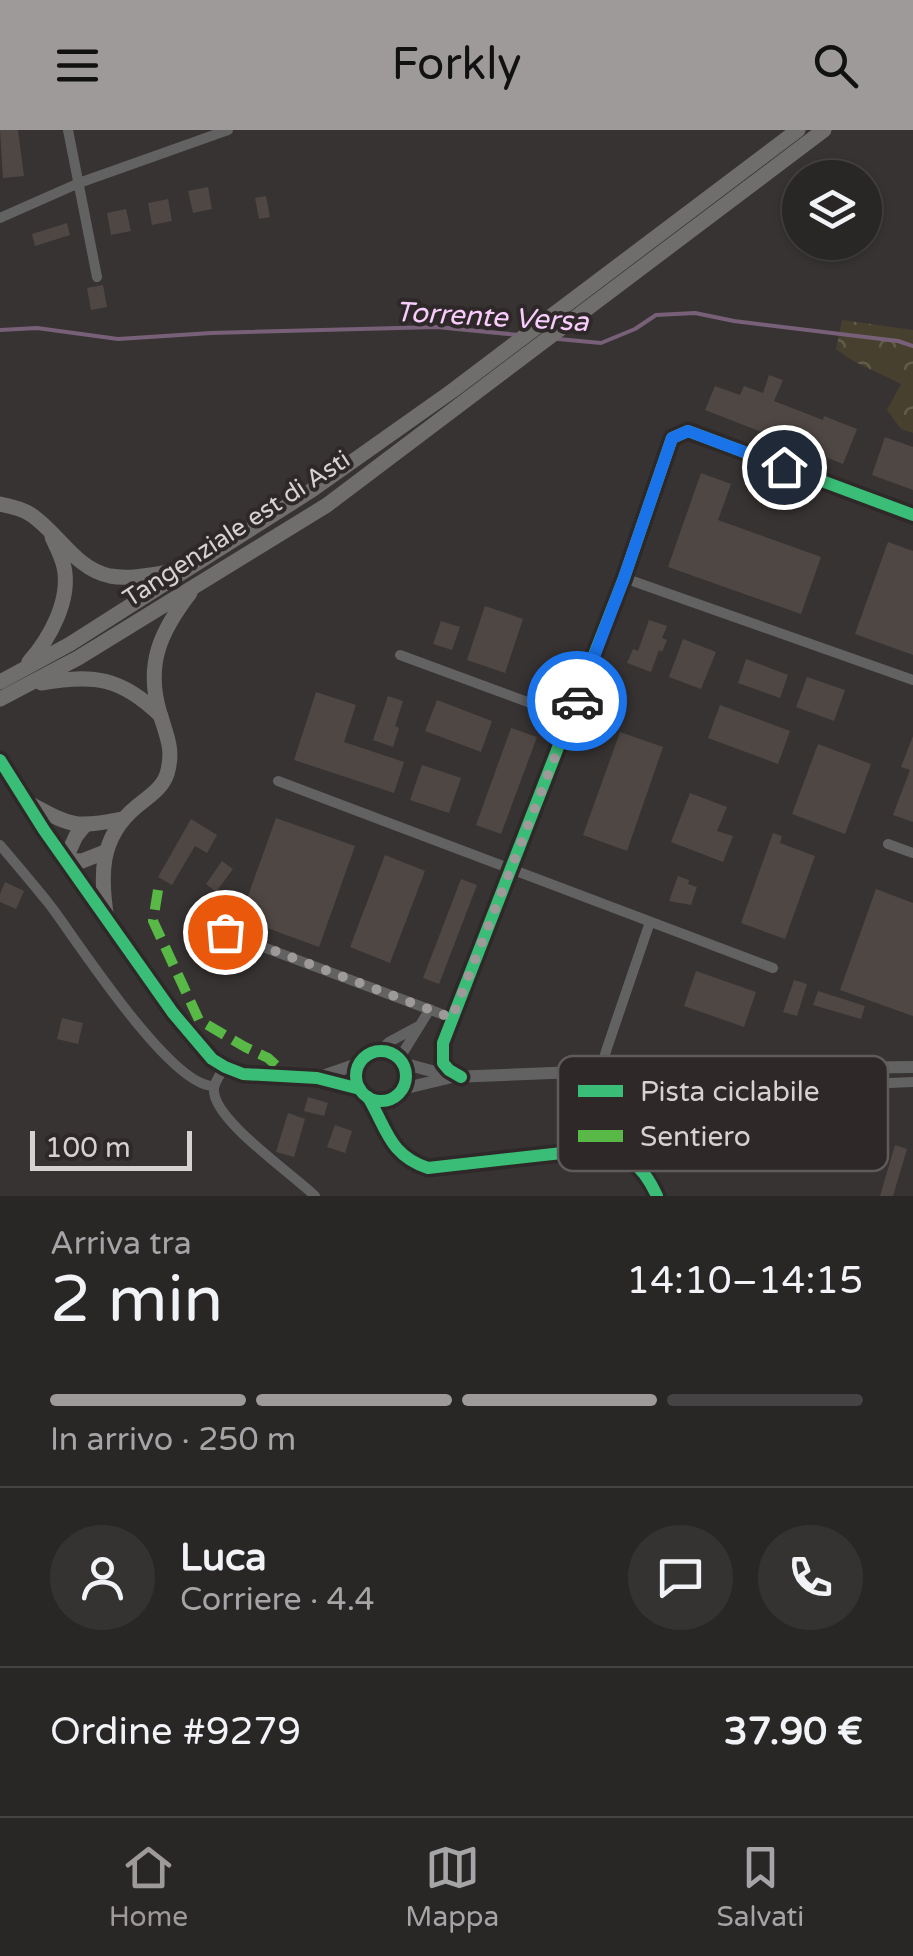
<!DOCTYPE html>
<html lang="it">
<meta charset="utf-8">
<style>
body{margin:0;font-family:"Varela Round",sans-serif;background:#353232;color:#f1f3f6;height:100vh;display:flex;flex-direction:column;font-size:38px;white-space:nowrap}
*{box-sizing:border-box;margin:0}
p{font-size:32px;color:#a5a5a7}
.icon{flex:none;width:55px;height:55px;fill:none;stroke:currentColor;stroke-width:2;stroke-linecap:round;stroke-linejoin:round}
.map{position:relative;height:1066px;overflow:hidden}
.details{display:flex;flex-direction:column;background:#292626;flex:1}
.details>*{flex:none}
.buttons{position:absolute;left:782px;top:30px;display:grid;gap:20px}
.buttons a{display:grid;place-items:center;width:100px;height:100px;border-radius:50%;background:#292626;box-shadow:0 2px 8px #0004,0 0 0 2px #454343;font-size:50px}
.scale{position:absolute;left:30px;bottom:25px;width:162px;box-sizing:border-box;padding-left:10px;border:5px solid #d5d2d1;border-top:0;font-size:28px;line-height:35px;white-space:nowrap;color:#d5d2d1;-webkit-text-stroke:8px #2e2828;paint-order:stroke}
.pin{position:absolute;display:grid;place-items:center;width:85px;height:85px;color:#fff;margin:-42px;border:5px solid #fff;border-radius:50%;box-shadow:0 2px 10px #0007}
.courier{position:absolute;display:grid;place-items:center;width:100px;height:100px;margin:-50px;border:8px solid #1a73e8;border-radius:50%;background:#fff;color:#222;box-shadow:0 2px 12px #0007}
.summary em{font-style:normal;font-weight:600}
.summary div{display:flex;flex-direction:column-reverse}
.summary{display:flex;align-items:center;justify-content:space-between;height:170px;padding:0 50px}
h1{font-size:65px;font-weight:600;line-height:75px}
.bar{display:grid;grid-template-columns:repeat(4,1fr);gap:15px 10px;align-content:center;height:120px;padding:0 50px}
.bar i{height:12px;border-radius:8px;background:#454343}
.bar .selected{background:#9e9a99}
.bar p{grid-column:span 4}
.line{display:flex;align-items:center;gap:25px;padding:0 50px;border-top:2px solid #454343}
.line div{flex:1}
.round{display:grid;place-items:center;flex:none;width:105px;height:105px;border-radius:52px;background:#353232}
header{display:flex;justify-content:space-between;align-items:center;height:130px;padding:0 50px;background:#9e9a99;color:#111;font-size:45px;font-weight:600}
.dock{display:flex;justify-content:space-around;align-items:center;height:140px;border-top:2px solid #454343;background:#292626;font-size:28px;color:#a5a5a7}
.dock a{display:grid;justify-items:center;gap:5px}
.dock .selected{color:#9e9a99}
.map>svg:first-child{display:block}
.forest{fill:url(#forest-crowns)}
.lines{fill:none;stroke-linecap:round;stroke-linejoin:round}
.stream{stroke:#786079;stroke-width:4}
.building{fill:#4f4743}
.minor{stroke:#636262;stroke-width:10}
.tertiary{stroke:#636262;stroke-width:12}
.trunk{stroke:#706d6d;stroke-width:15}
.quiet{stroke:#58b947;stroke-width:10;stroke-dasharray:20 10;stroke-linecap:butt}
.cycleway-casing{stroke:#2e2828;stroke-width:19}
.cycleway{stroke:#3abd76;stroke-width:12}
.done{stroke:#9e9a99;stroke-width:10;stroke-dasharray:0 18}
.route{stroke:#1a73e8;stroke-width:12}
.labels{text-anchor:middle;stroke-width:8;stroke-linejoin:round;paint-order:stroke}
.street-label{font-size:25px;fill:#d5d2d1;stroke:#2e2828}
.water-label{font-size:28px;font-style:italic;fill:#f9ccfe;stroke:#2e2828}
.key{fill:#2e2828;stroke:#605b5b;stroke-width:2.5}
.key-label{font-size:28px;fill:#d5d2d1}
</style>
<header><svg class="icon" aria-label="menu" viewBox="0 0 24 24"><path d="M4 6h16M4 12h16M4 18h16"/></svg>Forkly<svg class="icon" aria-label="search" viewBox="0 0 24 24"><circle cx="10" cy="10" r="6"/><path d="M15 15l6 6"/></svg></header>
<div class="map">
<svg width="913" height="1066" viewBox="0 0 913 1066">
<defs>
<pattern id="forest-crowns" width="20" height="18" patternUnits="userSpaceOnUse" patternTransform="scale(2.5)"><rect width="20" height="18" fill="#47402f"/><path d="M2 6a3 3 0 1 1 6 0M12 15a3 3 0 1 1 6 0" fill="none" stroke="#615b4c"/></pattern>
</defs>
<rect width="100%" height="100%" fill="#373332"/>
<!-- forest -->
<path class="forest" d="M842,190l71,10v103l-12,-4 -14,-19 14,-26c-22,-12 -46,-19 -65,-35z"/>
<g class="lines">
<!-- stream -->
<g class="stream">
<path d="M0,200l37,-2 81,11 93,-6 226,-6 82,8"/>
<path d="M558,209l43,4 34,-14 21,-14 39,-2 39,8 164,20 15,5"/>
</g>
</g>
<!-- building -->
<g class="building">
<path d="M0,0h18l6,46 -21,2z"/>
<path d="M208,57l4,22 -19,4 -5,-22z"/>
<path d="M266,66l4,21 -11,2 -4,-21z"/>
<path d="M168,69l4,22 -20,4 -4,-22z"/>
<path d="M126,79l5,22 -20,4 -4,-22z"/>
<path d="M67,93l3,12 -35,11 -3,-12z"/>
<path d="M103,155l4,22 -16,3 -4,-22z"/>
<path d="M769,245l14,5 -9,21 49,19 1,-4 33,13 -14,35 -138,-54 10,-24 25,9 4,-9 19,7z"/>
<path d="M885,307l28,10v43l-41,-15z"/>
<path d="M701,343l30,11 -13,36 103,37 -20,57 -133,-47z"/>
<path d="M888,412l25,9v104l-58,-21z"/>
<path d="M485,476l38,13 -18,54 -38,-13z"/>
<path d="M649,490l18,6 -5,12 5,2 -5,12 -3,-2 -8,22 -24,-9 6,-14 5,2z"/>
<path d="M441,491l19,6 -8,23 -19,-6z"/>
<path d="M683,509l33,13 -15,37 -32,-12z"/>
<path d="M746,529l42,16 -8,23 -42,-15z"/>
<path d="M807,547l38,13 -11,31 -38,-14z"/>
<path d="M316,562l40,13 -12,37 60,20 -10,31 -100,-33z"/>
<path d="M388,566l15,5 -8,25 4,2 -6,19 -20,-7z"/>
<path d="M437,570l55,21 -11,31 -56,-21z"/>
<path d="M720,575l70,26 -12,33 -70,-26z"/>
<path d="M511,598l26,9 -36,97 -25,-9z"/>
<path d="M620,602l43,15 -36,104 -44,-16z"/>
<path d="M913,606v86l-20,-7 17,-45 -9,-3z"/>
<path d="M818,614l53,20 -26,70 -53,-20z"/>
<path d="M422,635l39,13 -12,35 -39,-13z"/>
<path d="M690,663l37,14 -10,24 16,5 -10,26 -52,-20z"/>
<path d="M276,688l79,28 -36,101 -79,-29z"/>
<path d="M191,689l26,16 -10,18 -12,-7 -23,39 -14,-8z"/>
<path d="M773,703l9,3 -2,7 35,13 -30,83 -44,-16z"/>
<path d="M385,725l40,16 -35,92 -40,-16z"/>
<path d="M222,731l11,8 -17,23 -10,-8z"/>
<path d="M678,746l11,4 -1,4 9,3 -6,18 -22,-4z"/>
<path d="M461,749l16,6 -38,99 -16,-6z"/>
<path d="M5,752l19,9 -8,18 -16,-7v-8z"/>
<path d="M876,759l37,14v113l-73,-26z"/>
<path d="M696,841l60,21 -12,35 -60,-21z"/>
<path d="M794,850l13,4 -10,32 -14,-4z"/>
<path d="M818,861l47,15 -4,13 -48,-14z"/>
<path d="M62,888l21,5 -5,21 -21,-5z"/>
<path d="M308,967l20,6 -4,13 -20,-5z"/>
<path d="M288,983l17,6 -11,38 -18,-5z"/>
<path d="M335,995l17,6 -7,22 -18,-6z"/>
<path d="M895,1015l12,4 -14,47h-13z"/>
</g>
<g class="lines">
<!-- minor -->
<g class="minor">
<path d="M68,0l29,147"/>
<path d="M0,88l79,-35 149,-53"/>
<path d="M624,448l289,102"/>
<path d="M400,525l171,63"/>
<path d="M278,651l495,187"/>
<path d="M888,714l25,9"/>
<path d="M0,715c17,20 34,40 50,60 28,37 121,183 164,181"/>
<path d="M191,790l261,98"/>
<path d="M379,921l10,-9 28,-15"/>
<path d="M399,929l31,-50"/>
<path d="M225,937c-4,6 -10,14 -11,21 -4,30 79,86 101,108"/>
<path d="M601,941l5,-20 44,-129"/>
<path d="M698,942l51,17 164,-7"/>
<path d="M460,946l-11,-6 -6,-7v-20l181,-465 48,-140 16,-7 225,84"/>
</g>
<!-- tertiary -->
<g class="tertiary">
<path d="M0,630l44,70 129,183 39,46 13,8 18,7 74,4 43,11"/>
<circle cx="381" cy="946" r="25"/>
<path d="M402,933l48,13"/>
<path d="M320,947l40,-14"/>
<path d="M402,959l50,-12 149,-6 312,-4"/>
<path d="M368,967c19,32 21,58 60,71l161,-18c36,1 53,13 68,46"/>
</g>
<!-- trunk -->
<g class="trunk">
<path d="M0,374c10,2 21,4 30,10 28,18 45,55 80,62 23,4 49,-3 71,-6"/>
<path d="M29,532c21,-24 42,-62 35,-95 -2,-10 -8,-21 -12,-30"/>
<path d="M0,552l70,-38 242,-154 140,-99 346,-261"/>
<path d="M41,553c53,-9 80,-6 120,33"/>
<path d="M0,569l78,-41 249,-153 497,-375"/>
<path d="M27,672c43,23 45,27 95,17"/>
<path d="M84,696l-8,10 -11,24 17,1 23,-9"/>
<path d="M107,790c-7,-44 -8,-82 29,-113 12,-10 26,-18 31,-33 7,-24 0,-37 -7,-60 -15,-49 0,-82 30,-121"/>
</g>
<!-- quiet -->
<path class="quiet" d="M158,760l-5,31 46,99 46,27 23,11 21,19"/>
<!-- cycleway casing -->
<g class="cycleway-casing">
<g id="cycleway">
<path d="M0,630l44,70 129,183 39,46 13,8 18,7 74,4 43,11"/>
<circle cx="381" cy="946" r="25"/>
<path d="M461,947l-12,-7 -6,-7v-20l181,-465 48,-140 16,-7 225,84"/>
<path d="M368,967c19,32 21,58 60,71l161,-18c36,1 53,13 68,46"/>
</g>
</g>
<!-- cycleway -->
<use href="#cycleway" class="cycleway"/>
</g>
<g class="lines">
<!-- done -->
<path class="done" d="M225,802l227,86 125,-317"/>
<!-- route -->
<path class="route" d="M577,571l47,-123 48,-140 16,-7 96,36"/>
</g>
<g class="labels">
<!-- street labels -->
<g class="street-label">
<text transform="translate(236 398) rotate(-33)" y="9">Tangenziale est di Asti</text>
</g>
<!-- water labels -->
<g class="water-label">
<text transform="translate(492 186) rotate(3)" y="10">Torrente Versa</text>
</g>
</g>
<!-- legend -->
<rect x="558" y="926" width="330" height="115" rx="15" class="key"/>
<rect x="578" y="955" width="45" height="12" fill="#3abd76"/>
<rect x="578" y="1000" width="45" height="12" fill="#58b947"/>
<g class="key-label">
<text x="640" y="971">Pista ciclabile</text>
<text x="640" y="1016">Sentiero</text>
</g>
</svg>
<div class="buttons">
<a><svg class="icon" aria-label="layers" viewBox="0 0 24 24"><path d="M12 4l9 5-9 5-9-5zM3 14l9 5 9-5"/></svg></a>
</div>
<div class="scale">100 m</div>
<div class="pin" style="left:225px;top:802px;background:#ea580c"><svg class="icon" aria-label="bag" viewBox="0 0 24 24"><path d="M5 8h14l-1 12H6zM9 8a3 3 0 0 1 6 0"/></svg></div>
<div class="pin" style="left:784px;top:337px;background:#1f2937"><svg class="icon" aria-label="home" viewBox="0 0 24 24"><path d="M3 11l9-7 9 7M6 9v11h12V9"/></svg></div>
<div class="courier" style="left:577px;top:571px"><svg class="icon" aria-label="car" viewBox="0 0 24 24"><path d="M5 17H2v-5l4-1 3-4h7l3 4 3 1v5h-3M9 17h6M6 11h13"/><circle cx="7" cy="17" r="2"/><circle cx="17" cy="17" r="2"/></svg></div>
</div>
<section class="details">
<div class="summary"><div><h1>2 min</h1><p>Arriva tra</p></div><em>14:10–14:15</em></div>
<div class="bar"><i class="selected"></i><i class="selected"></i><i class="selected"></i><i></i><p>In arrivo · 250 m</p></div>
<div class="line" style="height:180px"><a class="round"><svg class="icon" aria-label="person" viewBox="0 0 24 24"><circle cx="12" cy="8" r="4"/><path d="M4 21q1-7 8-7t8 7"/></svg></a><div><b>Luca</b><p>Corriere · 4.4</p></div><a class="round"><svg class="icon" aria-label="chat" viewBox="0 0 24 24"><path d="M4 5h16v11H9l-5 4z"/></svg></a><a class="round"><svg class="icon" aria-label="phone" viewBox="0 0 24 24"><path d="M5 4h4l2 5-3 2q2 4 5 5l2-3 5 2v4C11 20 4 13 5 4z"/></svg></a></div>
<div class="line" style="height:130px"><div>Ordine #9279</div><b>37.90 €</b></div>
</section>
<nav class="dock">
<a class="selected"><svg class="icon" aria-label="home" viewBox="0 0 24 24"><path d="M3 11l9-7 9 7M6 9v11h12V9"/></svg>Home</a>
<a><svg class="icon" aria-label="map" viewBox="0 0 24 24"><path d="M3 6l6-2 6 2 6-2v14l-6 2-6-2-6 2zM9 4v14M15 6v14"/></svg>Mappa</a>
<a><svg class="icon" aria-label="saved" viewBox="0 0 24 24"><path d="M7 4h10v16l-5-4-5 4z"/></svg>Salvati</a>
</nav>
